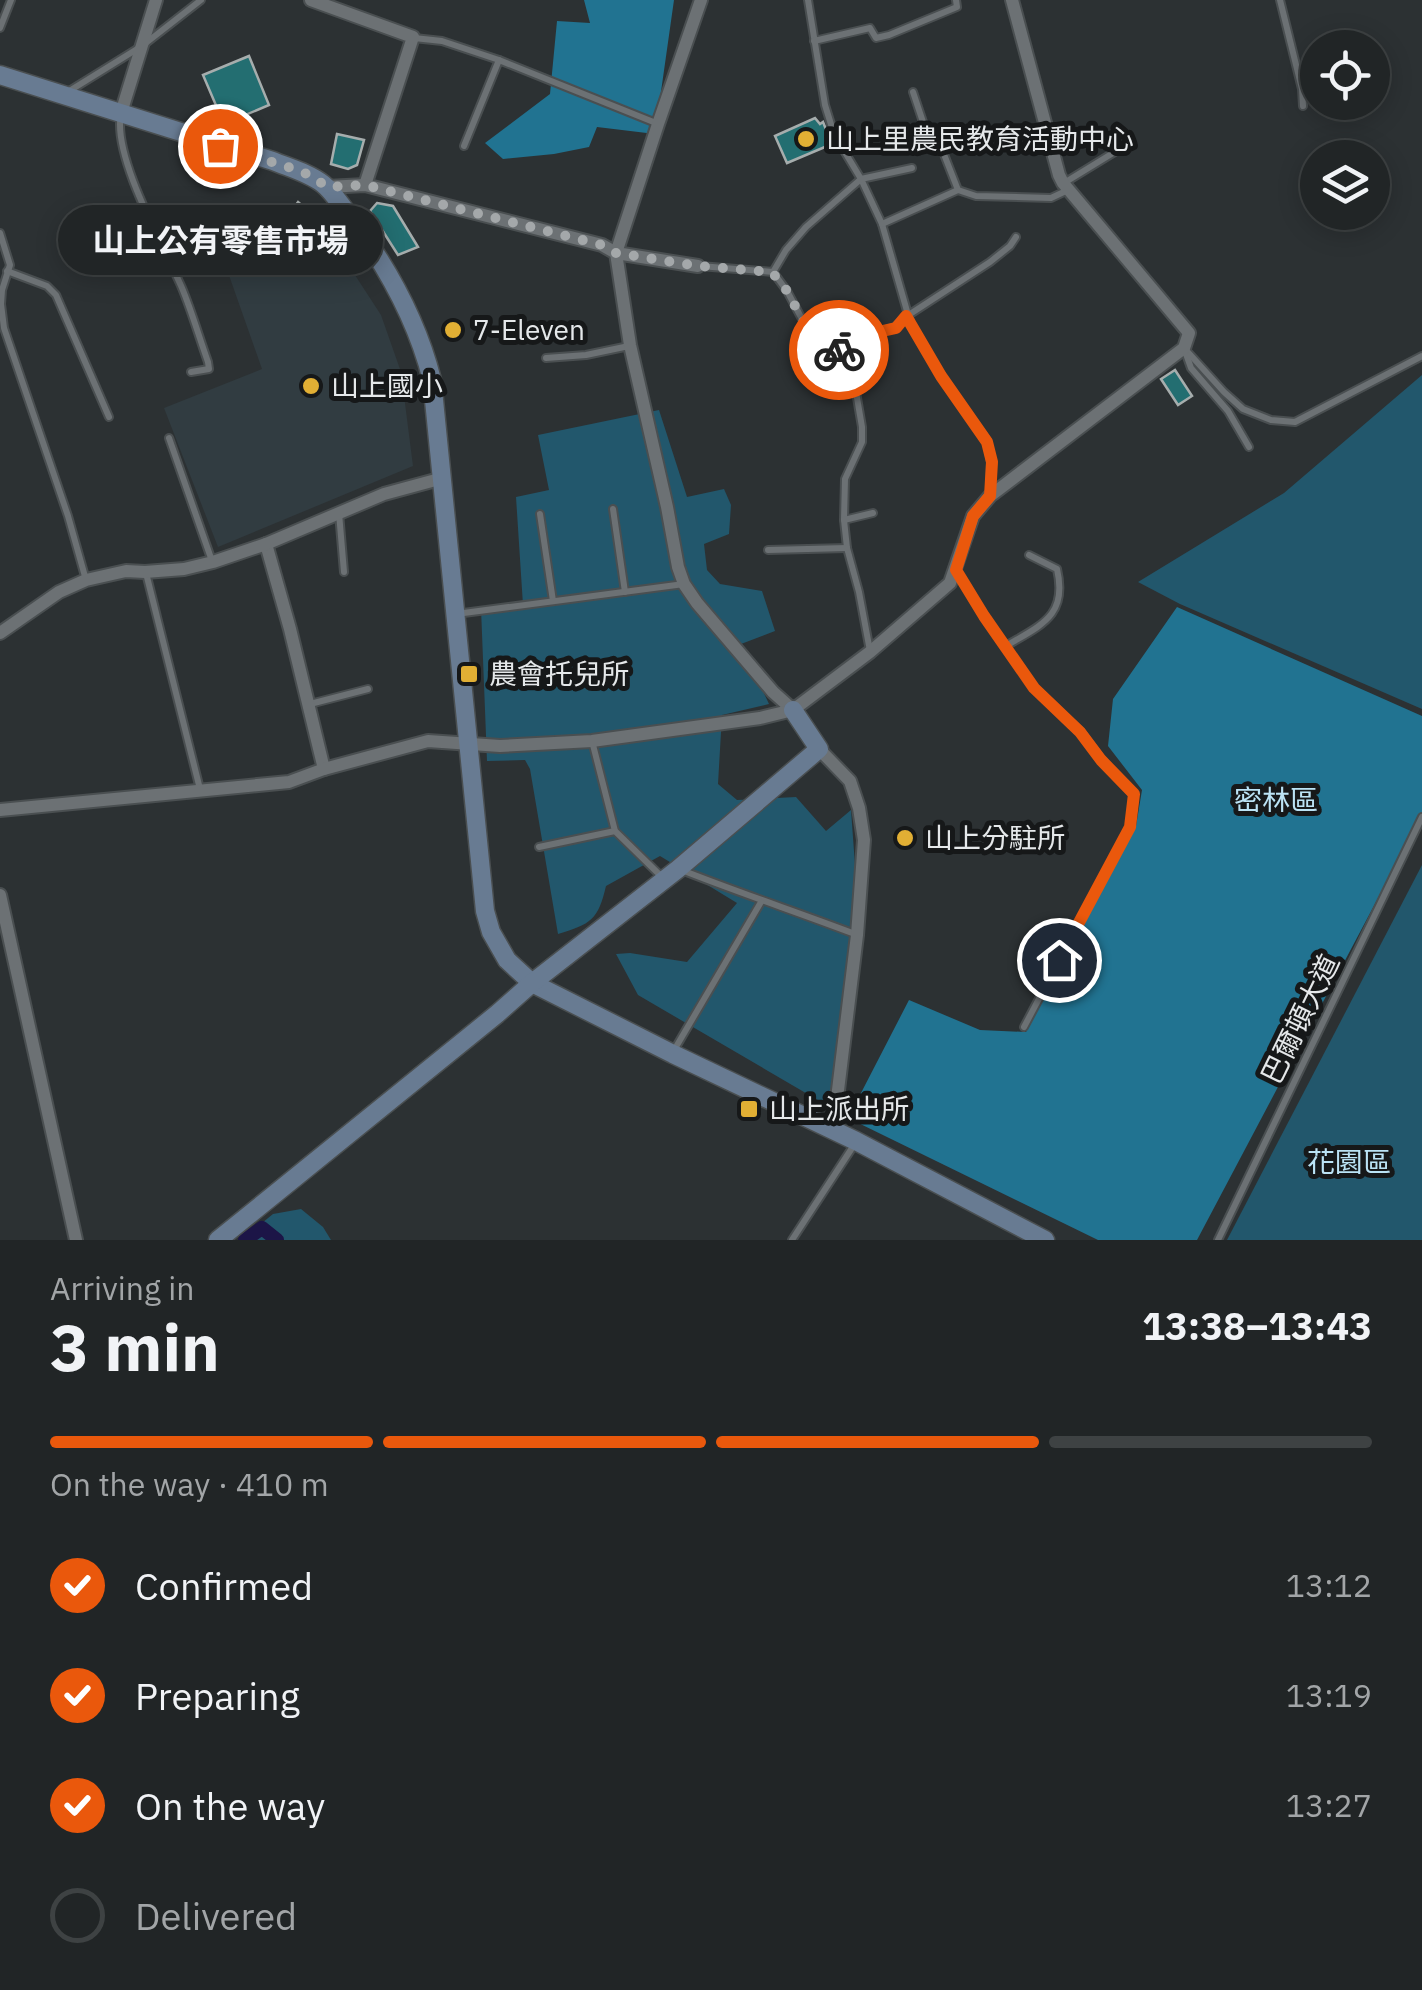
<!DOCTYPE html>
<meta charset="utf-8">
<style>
body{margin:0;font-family:"IBM Plex Sans","Noto Sans TC",sans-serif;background:#292d2e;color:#f1f3f6;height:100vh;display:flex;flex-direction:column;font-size:38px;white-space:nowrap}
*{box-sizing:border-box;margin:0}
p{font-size:32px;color:#a2a5a7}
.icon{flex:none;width:55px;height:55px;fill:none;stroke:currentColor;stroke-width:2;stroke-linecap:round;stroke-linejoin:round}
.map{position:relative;height:1240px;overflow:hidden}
.drawer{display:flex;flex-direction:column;background:#212526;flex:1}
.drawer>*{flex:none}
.controls{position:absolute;left:1300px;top:30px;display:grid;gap:20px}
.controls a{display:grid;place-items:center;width:90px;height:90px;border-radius:50%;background:#212526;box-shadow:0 5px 25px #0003,0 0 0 2px #3e4243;font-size:50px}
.pin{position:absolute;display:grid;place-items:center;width:85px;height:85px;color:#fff;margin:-42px;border:5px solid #fff;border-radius:50%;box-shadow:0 2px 10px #0007}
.courier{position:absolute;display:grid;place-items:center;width:100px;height:100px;margin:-50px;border:8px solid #ea580c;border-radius:50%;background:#fff;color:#222;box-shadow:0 2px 12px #0007}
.bubble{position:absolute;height:70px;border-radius:35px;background:#212526;box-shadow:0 5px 25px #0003,0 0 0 2px #3e4243;font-size:32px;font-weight:700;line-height:70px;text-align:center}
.overview em{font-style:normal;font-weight:700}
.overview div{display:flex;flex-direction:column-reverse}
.overview{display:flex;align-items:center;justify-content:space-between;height:170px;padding:0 50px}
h1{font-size:65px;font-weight:700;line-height:75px}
.bar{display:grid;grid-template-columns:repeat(4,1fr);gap:15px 10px;align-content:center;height:120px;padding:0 50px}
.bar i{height:12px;border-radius:8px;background:#3e4243}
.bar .current{background:#ea580c}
.bar p{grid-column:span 4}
ol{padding:0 50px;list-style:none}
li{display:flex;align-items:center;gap:30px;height:110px}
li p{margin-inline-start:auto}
li .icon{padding:10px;border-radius:50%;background:#ea580c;color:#fff;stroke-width:4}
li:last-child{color:#a2a5a7}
li i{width:55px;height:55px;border:5px solid #3e4243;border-radius:50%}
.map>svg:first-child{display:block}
.built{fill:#313c41}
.green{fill:#22576c}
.forest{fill:#217391}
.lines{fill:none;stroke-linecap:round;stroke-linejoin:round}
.canal{stroke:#1c1547;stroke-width:14}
.building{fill:#236e71;stroke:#a6adad;stroke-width:2.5}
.lane-casing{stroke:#4a4f51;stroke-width:10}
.street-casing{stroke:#4a4f51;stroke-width:16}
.secondary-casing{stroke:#4a4f51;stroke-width:21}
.lane{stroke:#6c7174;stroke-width:6}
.street{stroke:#6c7174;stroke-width:12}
.secondary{stroke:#687b92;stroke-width:18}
.done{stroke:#a4a8aa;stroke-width:10;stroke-dasharray:0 18}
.route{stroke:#ea580c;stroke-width:12}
.poi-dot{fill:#e1af34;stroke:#161819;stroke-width:4}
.labels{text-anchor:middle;stroke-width:10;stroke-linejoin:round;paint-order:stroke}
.poi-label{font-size:28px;fill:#e5e8ea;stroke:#161819;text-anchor:start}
.park-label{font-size:28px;fill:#bbe3f5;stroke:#161819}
.street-label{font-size:28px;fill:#e5e8ea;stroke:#161819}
</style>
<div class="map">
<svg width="1422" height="1240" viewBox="0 0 1422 1240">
<rect width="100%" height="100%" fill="#2c3133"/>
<!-- built -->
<path class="built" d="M206,210l66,16 33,40 35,-14 41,63 20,57 12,94 -195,81 -54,-139 98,-39z"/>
<!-- green -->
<g class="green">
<path d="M1422,375v334l-242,-105 -42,-22 146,-89z"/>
<path d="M659,410l28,87 37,-8 7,16 -2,29 -25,10 3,26 13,14 42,7 13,40 -34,13 28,60 -47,11 -4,69 19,16 59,-3 30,34 25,-21 5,69 -20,208 -8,19 -190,-111 -22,-41 14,-1 57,9 50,-59 -77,-47 -54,30c-8,34 -15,38 -48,48l-28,-165 -5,-9 -38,1 -6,-153 42,-3 -7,-108 33,-7 -11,-55z"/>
<path d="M1422,865v375h-195z"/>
<path d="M301,1209l22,18 8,13h-90l32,-26z"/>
</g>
<!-- forest -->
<g class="forest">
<path d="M584,0h90l-19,134 -58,-7 -8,20 -35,7 -51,5 -18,-16 65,-49 7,-73 33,2z"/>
<path d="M1177,607l245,109v99l-225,425h-99l-254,-124 17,-23 48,-93 71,30 46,2 110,-206 6,-36 -34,-44 5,-47z"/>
</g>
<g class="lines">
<!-- canal -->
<path class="canal" d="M245,1240l17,-12 15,12"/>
</g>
<!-- building -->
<g class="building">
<path d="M249,56l20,49 -45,19 -21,-49z"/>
<path d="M815,118l5,6 3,-2 9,22 -45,19 -12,-27z"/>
<path d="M337,134l27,6 -7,25 -9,4 -17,-5z"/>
<path d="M298,202l11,10 29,33 -13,8 -4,-6 -13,11 -27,-29 13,-11 -4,-5z"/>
<path d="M377,203l16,3 25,41 -20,8 -28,-44z"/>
<path d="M1175,370l17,26 -14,9 -17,-26z"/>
</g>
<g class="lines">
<!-- lane casing -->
<g class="lane-casing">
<g id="lane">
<path d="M808,0l17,105 9,29 27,45 21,45 29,101 30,51 46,65 4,21 -1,32"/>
<path d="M1280,0l22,89 1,17"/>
<path d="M0,28l11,-28"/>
<path d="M414,38l28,3 57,19 157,63"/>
<path d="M814,41l56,-13 6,10 13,-3 68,-28 -1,-7"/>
<path d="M913,92l12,36 13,11 20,51 18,6 75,2 17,-8"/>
<path d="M66,93l76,-47 59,-46"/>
<path d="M121,114c-9,42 43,133 61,174 10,24 17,49 26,74l1,7 -18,3"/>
<path d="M464,146l35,-86"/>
<path d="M1064,183l67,-41"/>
<path d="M882,224l76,-34"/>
<path d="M0,233l10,32 -8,25 -1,14 3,24 64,188 18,64"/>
<path d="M700,266l73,6 14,19 31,58 31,2 30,-19 16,-5 12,-11 83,-54 20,-16 6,-9"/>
<path d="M7,271l40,15 9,9 53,122"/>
<path d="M773,272l13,-22 20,-23 55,-48 51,-11"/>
<path d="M1185,349l39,43 19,17 28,11 24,2 127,-66"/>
<path d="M849,351l13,76v15l-17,37 -1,41 3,28 12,44 11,59"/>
<path d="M1186,354l5,14 37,43 21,36"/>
<path d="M546,358l40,-3 43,-9"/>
<path d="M169,438l43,123"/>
<path d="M613,509l12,83"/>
<path d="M339,513l5,59"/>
<path d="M540,514l13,87"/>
<path d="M844,520l29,-7"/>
<path d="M768,550l79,-2"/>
<path d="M956,571l28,45 50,72 47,44 20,27 33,36 -4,32 -106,200"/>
<path d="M146,573l54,216"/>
<path d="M456,614l228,-30"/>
<path d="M1006,646c35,-21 62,-30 51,-77l-28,-14"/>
<path d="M310,704l58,-15"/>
<path d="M592,741l23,90 49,48"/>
<path d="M539,847l76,-16"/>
<path d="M679,869c58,23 118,43 176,65"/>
<path d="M673,1052l88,-150"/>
<path d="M792,1240l62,-95"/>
<path d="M1218,1240l204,-423"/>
</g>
</g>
<!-- street casing -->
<g class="street-casing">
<g id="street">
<path d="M311,0l102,37 -48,148"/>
<path d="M121,113l35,-113"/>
<path d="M327,187l38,-2 237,60 14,8 14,92 37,162 11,60 6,17 13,19 76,89 20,18"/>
<path d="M698,266l-82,-13 42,-129 43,-124"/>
<path d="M266,544l24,85 34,140"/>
<path d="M0,633l59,-41 27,-12 40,-9 19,1 39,-3 29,-7 53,-18 118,-50 59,-16"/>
<path d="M819,749l31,32 9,27 5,32 -7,95 -24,196"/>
<path d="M0,810l289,-28 35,-13 104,-28 72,5 92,-5 168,-23 33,-8 77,-58 80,-69 23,-67 17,-20 194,-148 5,-15 -126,-150 -4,-8 -47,-175"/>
<path d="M0,895l76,345"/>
</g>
</g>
<!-- secondary casing -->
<g class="secondary-casing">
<g id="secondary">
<path d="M0,75l273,86c17,7 36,12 50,23 10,8 17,20 25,30 37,49 69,106 84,166l53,531 6,21 16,28 25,23 141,71 183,87 189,99"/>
<path d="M218,1240l279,-226 35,-31 146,-114 141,-120 -26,-39"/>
</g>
</g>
<!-- lane -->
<use href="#lane" class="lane"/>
<!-- street -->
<use href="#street" class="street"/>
<!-- secondary -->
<use href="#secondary" class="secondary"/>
</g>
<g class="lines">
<!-- done -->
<path class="done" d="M220,146l78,24 15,7 14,10 38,-2 237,60 14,8 82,13 74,6 15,19 31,58 21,1"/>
<!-- route -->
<path class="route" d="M839,350l10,1 29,-19 18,-4 10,-12 35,60 46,66 5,20 -2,34 -17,20 -17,54 28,46 50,72 46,44 21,28 33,34 -4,33 -71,133"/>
</g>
<!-- markers -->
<g class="poi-dot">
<circle cx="806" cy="139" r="10"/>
<circle cx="453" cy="330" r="10"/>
<circle cx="311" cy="386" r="10"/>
<rect x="459" y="664" width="20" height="20" rx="5"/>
<circle cx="905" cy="838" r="10"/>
<rect x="739" y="1099" width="20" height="20" rx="5"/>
</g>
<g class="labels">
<!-- poi labels -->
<g class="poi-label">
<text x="826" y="149">山上里農民教育活動中心</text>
<text x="473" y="340">7-Eleven</text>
<text x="331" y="396">山上國小</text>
<text x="489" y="684">農會托兒所</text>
<text x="925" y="848">山上分駐所</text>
<text x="769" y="1119">山上派出所</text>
</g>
<!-- park labels -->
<g class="park-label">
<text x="1276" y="810">密林區</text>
<text x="1349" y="1172">花園區</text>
</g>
<!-- street labels -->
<g class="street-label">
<text transform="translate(1300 1019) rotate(-64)" y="10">巴爾頓大道</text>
</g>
</g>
</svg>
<div class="controls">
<a><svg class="icon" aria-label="locate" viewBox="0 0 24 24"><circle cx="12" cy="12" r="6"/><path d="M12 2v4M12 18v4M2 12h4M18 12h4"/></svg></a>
<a><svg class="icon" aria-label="layers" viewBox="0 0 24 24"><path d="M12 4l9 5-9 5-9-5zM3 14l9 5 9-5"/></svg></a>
</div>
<div class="pin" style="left:220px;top:146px;background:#ea580c"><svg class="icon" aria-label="bag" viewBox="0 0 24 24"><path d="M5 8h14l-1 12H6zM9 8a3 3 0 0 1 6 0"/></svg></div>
<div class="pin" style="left:1059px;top:960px;background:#1f2937"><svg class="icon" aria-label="home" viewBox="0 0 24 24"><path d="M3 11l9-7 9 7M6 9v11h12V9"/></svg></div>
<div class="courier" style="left:839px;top:350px"><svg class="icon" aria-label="bike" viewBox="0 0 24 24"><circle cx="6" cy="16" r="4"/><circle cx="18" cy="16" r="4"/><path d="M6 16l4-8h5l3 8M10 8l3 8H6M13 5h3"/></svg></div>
<div class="bubble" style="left:58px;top:205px;width:325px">山上公有零售市場</div>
</div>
<section class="drawer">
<div class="overview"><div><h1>3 min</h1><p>Arriving in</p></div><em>13:38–13:43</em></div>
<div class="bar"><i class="current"></i><i class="current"></i><i class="current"></i><i></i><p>On the way · 410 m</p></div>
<ol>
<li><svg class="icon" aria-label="check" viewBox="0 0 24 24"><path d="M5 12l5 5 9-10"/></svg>Confirmed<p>13:12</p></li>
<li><svg class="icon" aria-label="check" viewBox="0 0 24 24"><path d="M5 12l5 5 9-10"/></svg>Preparing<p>13:19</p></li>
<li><svg class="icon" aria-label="check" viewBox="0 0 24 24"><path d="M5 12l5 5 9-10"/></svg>On the way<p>13:27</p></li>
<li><i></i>Delivered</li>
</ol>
</section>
